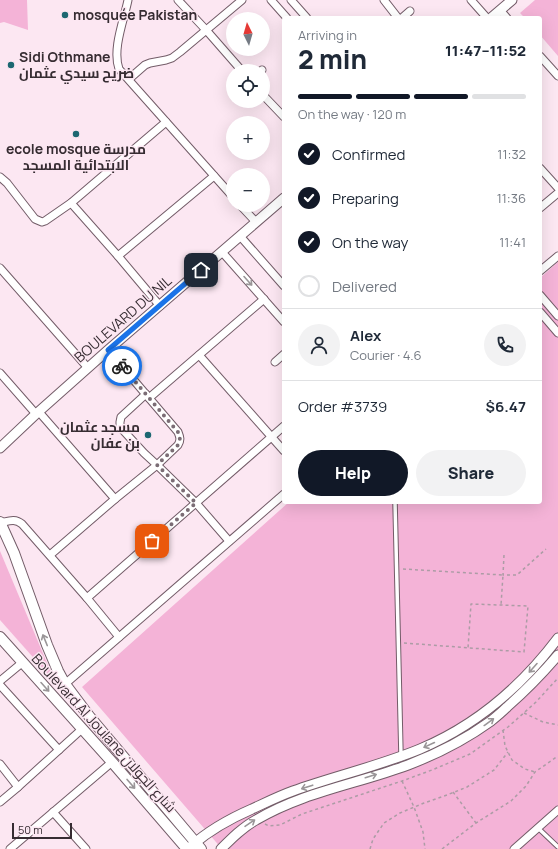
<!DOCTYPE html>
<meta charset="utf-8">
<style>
body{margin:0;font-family:Manrope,Cairo,sans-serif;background:#f2f2f3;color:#1f2937;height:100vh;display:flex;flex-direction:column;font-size:15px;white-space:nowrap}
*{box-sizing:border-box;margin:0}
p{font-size:13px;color:#747a83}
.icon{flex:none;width:22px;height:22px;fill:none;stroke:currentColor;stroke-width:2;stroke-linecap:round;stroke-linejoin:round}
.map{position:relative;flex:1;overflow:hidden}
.drawer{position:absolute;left:282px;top:16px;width:260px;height:488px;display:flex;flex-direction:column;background:#fff;border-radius:4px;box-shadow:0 4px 16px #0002}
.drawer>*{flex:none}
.needle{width:26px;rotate:355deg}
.controls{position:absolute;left:226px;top:12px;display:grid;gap:8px}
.controls a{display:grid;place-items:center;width:44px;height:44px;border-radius:50%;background:#fff;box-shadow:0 4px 16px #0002;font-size:20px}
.scale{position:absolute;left:12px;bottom:10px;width:60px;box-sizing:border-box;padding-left:4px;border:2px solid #362c32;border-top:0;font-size:11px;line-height:14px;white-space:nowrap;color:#362c32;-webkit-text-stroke:3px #fce7f2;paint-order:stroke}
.pin{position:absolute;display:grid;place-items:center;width:34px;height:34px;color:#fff;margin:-17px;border-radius:8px;box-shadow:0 2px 6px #0006}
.courier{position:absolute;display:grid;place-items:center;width:40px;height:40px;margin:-20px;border:3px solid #1a73e8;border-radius:50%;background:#fff;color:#222;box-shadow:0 1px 5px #0007}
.summary em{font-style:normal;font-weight:800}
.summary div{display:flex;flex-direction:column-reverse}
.summary{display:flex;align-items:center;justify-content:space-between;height:68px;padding:0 16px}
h1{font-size:26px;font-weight:800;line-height:30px}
.bar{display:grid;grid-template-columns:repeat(4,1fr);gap:6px 4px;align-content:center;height:48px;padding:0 16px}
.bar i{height:5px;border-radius:3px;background:#e0e1e3}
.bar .current{background:#111827}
.bar p{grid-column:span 4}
.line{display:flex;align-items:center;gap:10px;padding:0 16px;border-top:1px solid #e0e1e3}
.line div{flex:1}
.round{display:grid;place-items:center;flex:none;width:42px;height:42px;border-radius:21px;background:#f2f2f3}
ol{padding:0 16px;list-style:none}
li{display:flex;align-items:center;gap:12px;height:44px}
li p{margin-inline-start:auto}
li .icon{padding:4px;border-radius:50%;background:#111827;color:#fff;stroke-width:4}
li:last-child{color:#747a83}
li i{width:22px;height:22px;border:2px solid #e0e1e3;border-radius:50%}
.cta{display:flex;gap:8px;margin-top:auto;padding:8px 16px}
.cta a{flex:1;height:46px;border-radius:24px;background:#111827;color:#fff;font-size:16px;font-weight:800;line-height:46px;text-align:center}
.cta a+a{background:#f2f2f3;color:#1f2937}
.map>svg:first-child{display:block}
.green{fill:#f4b3d7}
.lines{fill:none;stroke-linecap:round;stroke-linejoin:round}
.service-casing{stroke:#735c68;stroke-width:5.5}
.minor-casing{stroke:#735c68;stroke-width:9}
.tertiary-casing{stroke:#735c68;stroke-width:11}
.secondary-casing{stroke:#735c68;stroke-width:12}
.path{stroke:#ac9ca5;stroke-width:1.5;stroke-dasharray:3 3;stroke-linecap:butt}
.service{stroke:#fff;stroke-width:3.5}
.minor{stroke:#fff;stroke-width:7}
.tertiary{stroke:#fff;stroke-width:9}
.secondary{stroke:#fff;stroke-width:10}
.oneway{stroke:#9a9698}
.done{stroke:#7b6d75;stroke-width:4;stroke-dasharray:0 7.2}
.route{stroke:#1a73e8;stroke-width:5}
.poi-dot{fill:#1c6771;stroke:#fce7f2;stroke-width:1.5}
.labels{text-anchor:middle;stroke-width:3;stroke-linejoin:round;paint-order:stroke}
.poi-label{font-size:14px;font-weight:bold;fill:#362c32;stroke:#fce7f2;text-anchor:start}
.street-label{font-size:14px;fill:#362c32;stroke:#fce7f2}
</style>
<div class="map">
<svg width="558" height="849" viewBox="0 0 558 849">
<rect width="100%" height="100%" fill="#fce7f2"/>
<!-- green -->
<g class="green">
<path d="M0,0h27l1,30 -24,-8 -4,1z"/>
<path d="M535,0h23v56l-18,-21v-17h-15l-5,-5z"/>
<path d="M558,262v587h-336l-140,-162 207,-185h251v-224z"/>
<path d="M0,551l55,131 -55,-62z"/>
</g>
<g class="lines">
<!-- service casing -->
<g class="service-casing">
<g id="service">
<path d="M395,502l6,253"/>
<path d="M538,828l20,19"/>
</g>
</g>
<!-- minor casing -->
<g class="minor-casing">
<g id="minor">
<path d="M128,0c-4,20 -16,49 -9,69l114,128"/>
<path d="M178,0l29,31 35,40"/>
<path d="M271,0l16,18"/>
<path d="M291,0l16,18"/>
<path d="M384,0l14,18"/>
<path d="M471,0l16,18"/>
<path d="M500,10l7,8"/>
<path d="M402,18l8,-7"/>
<path d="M540,56l18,20"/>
<path d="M261,71l1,-1"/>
<path d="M129,79l16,-14 5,-2 16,-3 6,-2 8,-6 62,-52"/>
<path d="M263,95l21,22"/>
<path d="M540,168l18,20"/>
<path d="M0,177l7,6 28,36 7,3 3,-1 26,-18 95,-81"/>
<path d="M71,203l47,53 42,50"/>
<path d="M240,205l16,17"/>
<path d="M540,208l18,-15"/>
<path d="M240,236l44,50"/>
<path d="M222,252l62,70"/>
<path d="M118,256l96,-80"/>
<path d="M0,268l88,100"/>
<path d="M540,271l18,-15"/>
<path d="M540,295l18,21"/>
<path d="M540,312l18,21"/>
<path d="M199,355l85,96"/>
<path d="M275,362l9,-8"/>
<path d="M0,373l36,41"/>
<path d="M146,394l-25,23 -1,5v5l24,26 13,12 39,38 33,38"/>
<path d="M149,398l115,-99"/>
<path d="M39,412l76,87"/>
<path d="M0,523c9,-2 15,-5 22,1l65,74 32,39"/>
<path d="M50,555l65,-56 42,-34 21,-20c3,-5 2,-8 0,-13l-70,-82"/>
<path d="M87,598l197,-172"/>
<path d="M0,681l23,-19"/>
<path d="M65,684l219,-190"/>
<path d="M0,685l59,65"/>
<path d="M0,764l18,23"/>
<path d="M0,802l18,-15 64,-58"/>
<path d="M53,812l33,37"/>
<path d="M10,849l102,-87"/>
<path d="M514,849l44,-39"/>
</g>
</g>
<!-- tertiary casing -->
<g class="tertiary-casing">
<g id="tertiary">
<path d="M491,18l21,-18"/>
<path d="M0,448l36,-34 72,-64 176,-152"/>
<path d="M190,847c18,-16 39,-28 62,-38 13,-6 27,-13 41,-18 42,-15 86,-25 127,-42 57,-24 101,-62 138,-111"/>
<path d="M221,849c11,-11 22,-22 35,-29 47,-28 101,-36 152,-55 29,-11 58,-26 83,-44 5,-4 11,-9 16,-14 18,-16 35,-33 51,-52"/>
</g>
</g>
<!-- secondary casing -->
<g class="secondary-casing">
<g id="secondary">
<path d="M0,522l14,31 33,92 11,26 7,13 24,32 112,133"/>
<path d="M0,637l112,125 75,87"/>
</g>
</g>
<!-- path -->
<g class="path">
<path d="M504,555l-1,20h14l29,-26"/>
<path d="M403,569l100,6 -2,30"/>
<path d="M404,643l120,9 4,-46 -57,-2 -3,44"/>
<path d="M524,713l19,9 15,3"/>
<path d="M503,730l2,16 7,14 13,9 10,3"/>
<path d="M402,781l12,26 9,25 2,17"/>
<path d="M453,792l23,31"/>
<path d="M265,824l4,2 11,-1 22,-11 100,-33 30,-11 38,-16 38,-27 28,-25 22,-24"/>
<path d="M370,849l3,-10 11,-16 16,-10 24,-10 23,-8 20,-8 27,-17 14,-18"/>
<path d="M442,849l34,-26 35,-22 15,-15 9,-14 23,-16"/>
</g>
<!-- service -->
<use href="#service" class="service"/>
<!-- minor -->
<use href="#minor" class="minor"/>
<!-- tertiary -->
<use href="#tertiary" class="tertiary"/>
<!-- secondary -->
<use href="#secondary" class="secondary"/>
</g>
<!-- one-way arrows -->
<defs><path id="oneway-shaft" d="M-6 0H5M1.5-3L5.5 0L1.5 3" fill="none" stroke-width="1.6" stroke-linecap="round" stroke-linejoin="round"/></defs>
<g class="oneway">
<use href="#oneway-shaft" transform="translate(248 281) rotate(48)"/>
<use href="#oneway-shaft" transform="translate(45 640) rotate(-112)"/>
<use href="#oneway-shaft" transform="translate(533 668) rotate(132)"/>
<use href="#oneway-shaft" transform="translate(45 687) rotate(48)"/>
<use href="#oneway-shaft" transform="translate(489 722) rotate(-36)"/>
<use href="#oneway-shaft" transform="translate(429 745) rotate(155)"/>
<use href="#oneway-shaft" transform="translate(371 776) rotate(-17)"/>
<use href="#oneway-shaft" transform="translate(131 784) rotate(49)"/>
<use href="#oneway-shaft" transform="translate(307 787) rotate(162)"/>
<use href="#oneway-shaft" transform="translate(250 823) rotate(-34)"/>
</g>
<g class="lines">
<!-- done -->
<path class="done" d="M122,366l56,66 2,6 -2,7 -21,20 39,38 -44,38"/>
<!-- route -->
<path class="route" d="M122,366l-14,-16 93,-80"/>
</g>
<!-- markers -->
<g class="poi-dot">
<circle cx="65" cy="15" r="4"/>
<circle cx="11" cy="65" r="4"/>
<circle cx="76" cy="134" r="4"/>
<circle cx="148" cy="435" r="4"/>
</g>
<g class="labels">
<!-- poi labels -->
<g class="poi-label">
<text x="73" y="20">mosquée Pakistan</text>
<text x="19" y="62">Sidi Othmane<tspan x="19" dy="16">ضريح سيدي عثمان</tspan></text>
<text x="76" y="154" text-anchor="middle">ecole mosque مدرسة<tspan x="76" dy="16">الابتدائية المسجد</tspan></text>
<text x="140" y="432" text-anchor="end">مسجد عثمان<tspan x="140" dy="16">بن عفان</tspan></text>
</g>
<!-- street labels -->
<g class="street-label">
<text transform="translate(123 319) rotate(-41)" y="5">BOULEVARD DU NIL</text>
<text transform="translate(104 733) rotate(48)" y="5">Boulevard Al Joulane شارع الجولان</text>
</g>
</g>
</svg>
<div class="controls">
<a><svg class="needle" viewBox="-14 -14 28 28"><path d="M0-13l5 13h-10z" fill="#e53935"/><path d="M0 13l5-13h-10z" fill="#747a83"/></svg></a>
<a><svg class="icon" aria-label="locate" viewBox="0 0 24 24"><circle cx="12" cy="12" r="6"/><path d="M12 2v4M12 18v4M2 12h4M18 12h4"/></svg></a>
<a>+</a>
<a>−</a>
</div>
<div class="scale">50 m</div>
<div class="pin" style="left:152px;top:541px;background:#ea580c"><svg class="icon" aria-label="bag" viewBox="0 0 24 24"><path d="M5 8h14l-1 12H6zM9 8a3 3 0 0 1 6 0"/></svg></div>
<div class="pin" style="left:201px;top:270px;background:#1f2937"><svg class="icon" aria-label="home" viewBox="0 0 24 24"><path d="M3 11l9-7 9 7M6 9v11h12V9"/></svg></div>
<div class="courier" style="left:122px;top:366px"><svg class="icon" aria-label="bike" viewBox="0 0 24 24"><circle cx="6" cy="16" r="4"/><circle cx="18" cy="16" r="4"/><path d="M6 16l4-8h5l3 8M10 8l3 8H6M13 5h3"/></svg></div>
<section class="drawer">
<div class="summary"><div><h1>2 min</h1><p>Arriving in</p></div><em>11:47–11:52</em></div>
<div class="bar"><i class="current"></i><i class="current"></i><i class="current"></i><i></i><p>On the way · 120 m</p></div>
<ol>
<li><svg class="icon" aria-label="check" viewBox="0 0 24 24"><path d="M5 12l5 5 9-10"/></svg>Confirmed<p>11:32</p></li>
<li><svg class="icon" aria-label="check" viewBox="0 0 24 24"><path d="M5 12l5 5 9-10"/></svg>Preparing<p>11:36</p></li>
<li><svg class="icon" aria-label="check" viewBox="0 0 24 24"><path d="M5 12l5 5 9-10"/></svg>On the way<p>11:41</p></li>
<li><i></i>Delivered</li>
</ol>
<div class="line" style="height:72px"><a class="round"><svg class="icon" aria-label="person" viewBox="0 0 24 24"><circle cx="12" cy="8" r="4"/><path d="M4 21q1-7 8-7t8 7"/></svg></a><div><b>Alex</b><p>Courier · 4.6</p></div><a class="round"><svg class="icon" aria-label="phone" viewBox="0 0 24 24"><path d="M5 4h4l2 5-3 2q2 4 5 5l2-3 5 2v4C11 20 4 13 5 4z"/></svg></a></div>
<div class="line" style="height:52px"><div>Order #3739</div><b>$6.47</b></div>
<div class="cta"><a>Help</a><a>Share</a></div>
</section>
</div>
